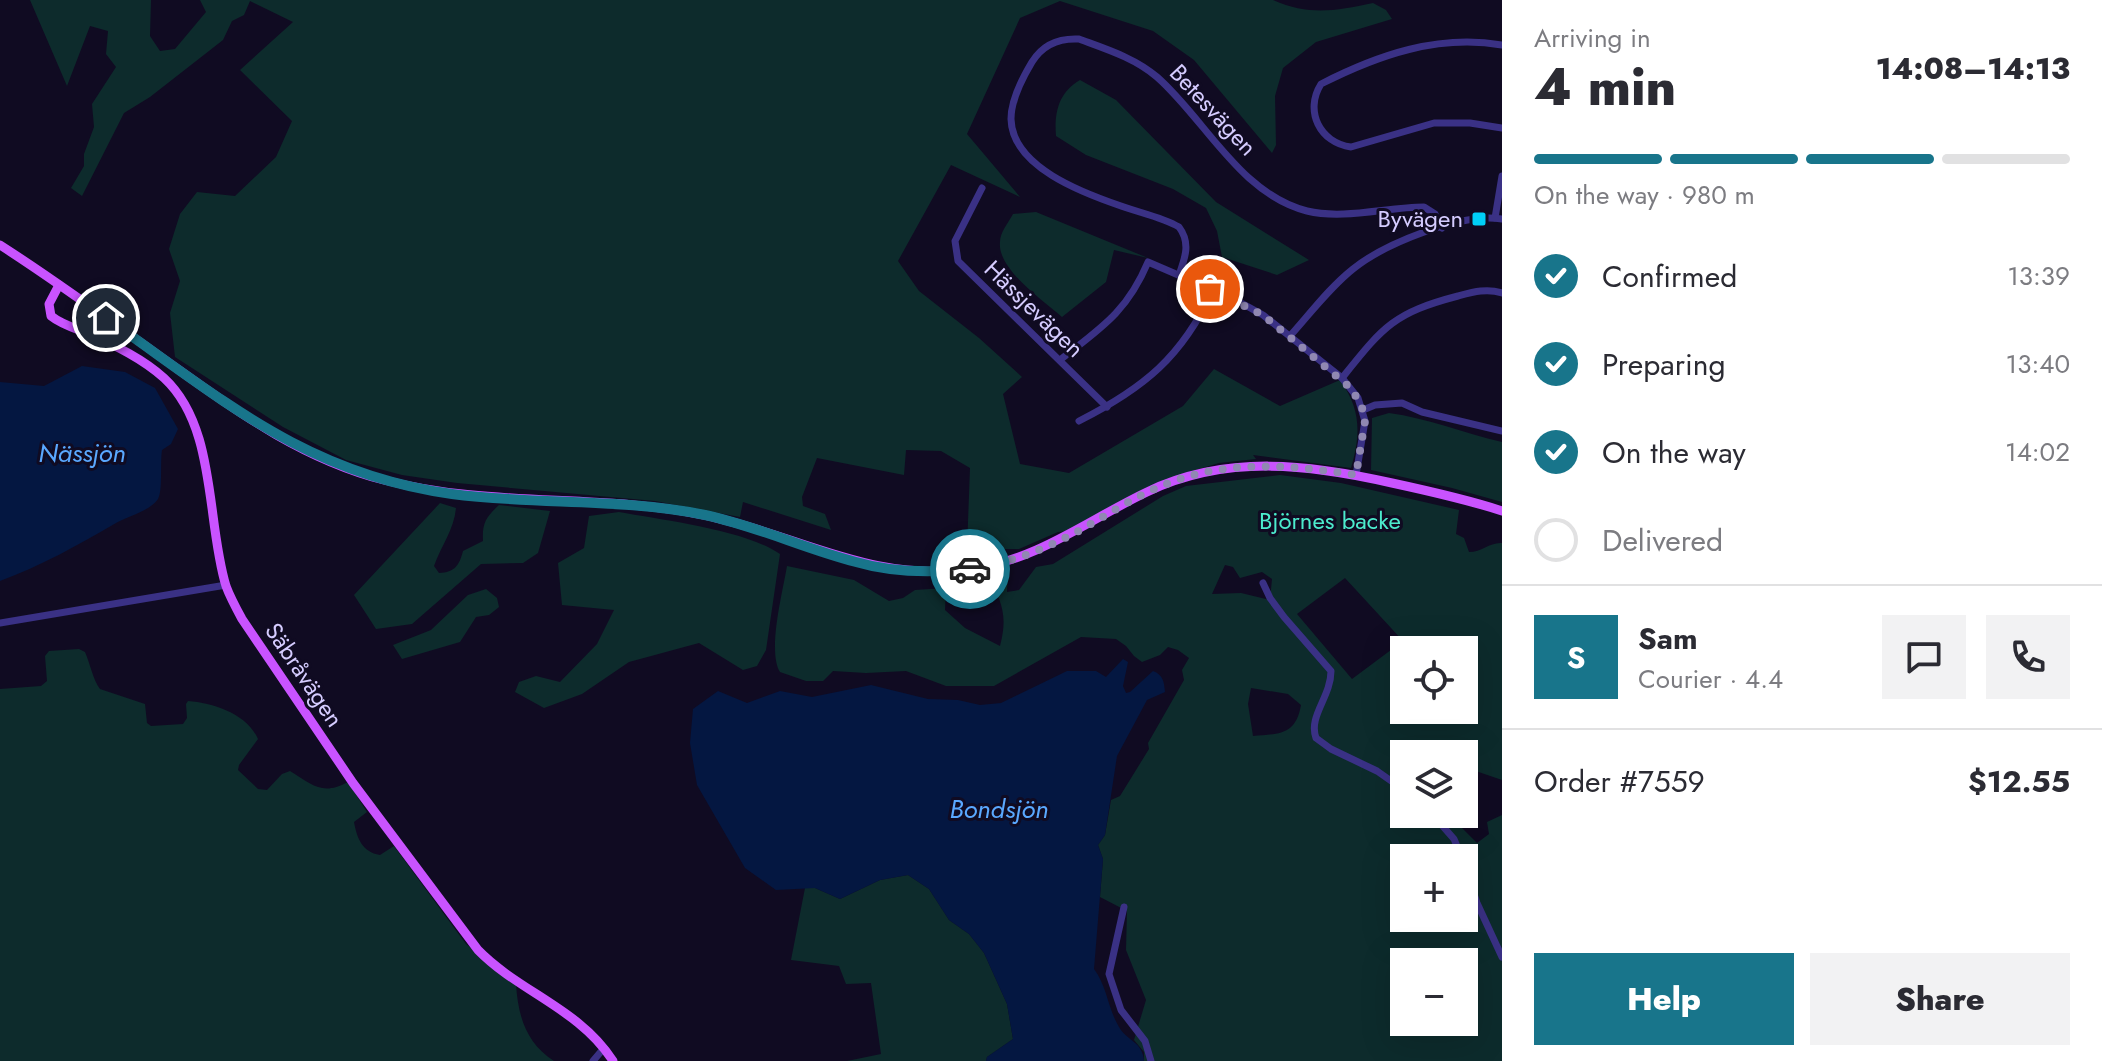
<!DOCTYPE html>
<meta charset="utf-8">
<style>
body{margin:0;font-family:Jost,sans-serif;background:#f2f2f3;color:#2b2b33;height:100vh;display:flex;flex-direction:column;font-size:30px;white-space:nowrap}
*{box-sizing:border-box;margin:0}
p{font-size:26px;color:#7c7c81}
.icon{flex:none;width:44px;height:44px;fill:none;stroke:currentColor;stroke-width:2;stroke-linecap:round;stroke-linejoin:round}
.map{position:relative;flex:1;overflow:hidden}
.sheet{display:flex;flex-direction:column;background:#fff;width:600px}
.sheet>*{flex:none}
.buttons{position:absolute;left:1390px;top:636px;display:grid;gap:16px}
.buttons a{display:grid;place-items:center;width:88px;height:88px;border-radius:0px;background:#fff;box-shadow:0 8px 32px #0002;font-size:40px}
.pin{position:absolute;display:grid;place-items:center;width:68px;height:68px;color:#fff;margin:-34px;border:4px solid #fff;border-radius:50%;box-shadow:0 2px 8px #0007}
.courier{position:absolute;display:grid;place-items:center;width:80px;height:80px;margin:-40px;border:6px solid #18758b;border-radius:50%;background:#fff;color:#222;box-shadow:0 2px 10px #0007}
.head em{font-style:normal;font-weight:800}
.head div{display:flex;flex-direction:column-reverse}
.head{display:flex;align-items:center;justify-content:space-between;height:136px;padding:0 32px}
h1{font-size:52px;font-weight:800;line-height:60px}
.bar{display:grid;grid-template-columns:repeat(4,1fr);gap:12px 8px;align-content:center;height:96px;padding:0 32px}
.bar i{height:10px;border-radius:6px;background:#e1e1e2}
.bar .on{background:#18758b}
.bar p{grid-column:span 4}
.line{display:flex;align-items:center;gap:20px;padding:0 32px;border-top:2px solid #e1e1e2}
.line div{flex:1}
.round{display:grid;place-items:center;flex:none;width:84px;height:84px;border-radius:0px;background:#f2f2f3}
ol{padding:0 32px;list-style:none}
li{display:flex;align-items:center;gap:24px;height:88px}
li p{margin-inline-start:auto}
li .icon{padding:8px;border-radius:50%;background:#18758b;color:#fff;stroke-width:4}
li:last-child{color:#7c7c81}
li i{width:44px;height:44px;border:4px solid #e1e1e2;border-radius:50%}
.action{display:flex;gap:16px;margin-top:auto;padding:16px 32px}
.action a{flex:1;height:92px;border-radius:0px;background:#18758b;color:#fff;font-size:32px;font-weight:800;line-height:92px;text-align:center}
.action a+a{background:#f2f2f3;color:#2b2b33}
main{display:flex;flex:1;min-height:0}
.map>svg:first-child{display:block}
.green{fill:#0d2b2c;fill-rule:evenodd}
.water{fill:#041741}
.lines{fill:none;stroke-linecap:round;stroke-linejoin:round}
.minor{stroke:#3a3185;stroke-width:7}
.major{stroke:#c953ff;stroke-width:9}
.done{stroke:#9088b2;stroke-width:8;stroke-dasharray:0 14.4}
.route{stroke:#18758b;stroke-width:10}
.poi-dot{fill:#00cff7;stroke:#100b22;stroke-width:3}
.labels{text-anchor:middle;stroke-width:6;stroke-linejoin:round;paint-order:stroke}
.street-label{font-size:24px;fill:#d5ccff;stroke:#100b22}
.poi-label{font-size:24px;fill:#d5ccff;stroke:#100b22;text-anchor:end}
.park-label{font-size:24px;fill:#4cebcd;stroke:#100b22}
.water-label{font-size:26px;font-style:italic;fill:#5aa8ff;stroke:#100b22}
</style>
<main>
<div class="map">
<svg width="1502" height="1061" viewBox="0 0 1502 1061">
<rect width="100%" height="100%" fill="#100b22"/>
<!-- green -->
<g class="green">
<path d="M30,0h121l-1,36 10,15 15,-2 31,-37 -6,-12h1073c37,16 62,11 100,3l13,7 6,9 -76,23 -33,26 -8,28 1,49 -4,8 -78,-93 -41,-29 -93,-30 -40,17 -53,116 53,63 -69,-32 -53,96 21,30 60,47 43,39 -19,17 17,70 49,9 114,-67 31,-37 66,37 60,-26c21,29 21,54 11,88l-98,-13 3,4 -37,4 -40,12 -109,56 -12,1 -39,17h-52l3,-81 -29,-17 -35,-1 -2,25 -87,-17 -15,39 1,9 22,8 6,16 -88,-28 -3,15 -85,-16 -198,-18 -55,-8 -56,-15 -63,-33 -108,-70 -5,-44 10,-32 -11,-32 11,-35 17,-22 38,4 41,-39 16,-36 -52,-51 53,-48 -43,-21 -6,14 -12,6 -9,19 -73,57 -26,16 -42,83 -11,-8 13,-22v-12l10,-27 -2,-23 24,-37 -10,-13 2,-23 -18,-5 -23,60z"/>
<path d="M1080,80l36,20 100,102 93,58 -32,15 -55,-18 -5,-26 -11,-23 -33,-19 -87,-34 -30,-19c-2,-24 3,-44 24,-56z"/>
<path d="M1036,212l112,46 -34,-8 -8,32 -44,35c-19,-17 -65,-48 -62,-75 0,-10 9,-20 13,-28z"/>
<path d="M1389,413c38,5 75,20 113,29v60l-50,-14 -81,-18 1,-52z"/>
<path d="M1280,475l61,8 118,27 -3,24 8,4 5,14c13,0 21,-10 33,-9v237l-38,-13v-13h-60v60h44l29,29 12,-9 -2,-12 15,-7v246h-358v-9l-10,-12 12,-40 -20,-50 1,-39 -27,-14 3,-38 -5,-14 7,-10 6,-35 9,-4 29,-47 -1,-6 36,-63 -2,-10 7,-12 -11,-8 -10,-3 -8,8 -18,7 -8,-6 -8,-10 -10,-7 -35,-2 -87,49h-48l-40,-15 -40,2 -33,-2 -10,10h-17l-26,-9c-13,-21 3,-81 7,-106l67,14 35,21 14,-3 12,-8 31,-2 -1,22 20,18 35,18c8,-31 2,-43 -12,-71l20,-5 -1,22 12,-2 17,-23 17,-3 110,-68 23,-10zM1225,565l8,2 7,11 22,-6 10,7 -2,21 -29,-7 -29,1zM1345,578l58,63 -51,38 -55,-65zM1404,650h60v60h-60zM1251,688l37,6 13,11c-5,30 -22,29 -48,31l-5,-32zM1404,858h60v60h-60zM1404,962h60v60h-60z"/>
<path d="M440,503l16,5c-2,22 -15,38 -22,58l5,7c16,-1 20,-7 24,-22l20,-10c-1,-18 3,-24 16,-36l51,6 -12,42 -15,10 -42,1 -69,60 -36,5 -22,-34z"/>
<path d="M619,512c43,8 127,18 161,42l-14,96 -9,16 -14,4 -44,-27 -70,19 -47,32 -38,14 -29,-16 4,-10 17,-6 24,6 37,-38 17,-34 -52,-5 -4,-42 26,-15 5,-32z"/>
<path d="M486,589l11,9 2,9 -10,8 -13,2 -16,25 -58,17 -9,-14 38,-15 37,-35z"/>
<path d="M79,649l6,3c5,11 8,28 15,37l45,15 2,19 4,3 32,-2 4,-6 -1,-14 2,-3c26,2 59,13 70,38l-19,26 -1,5 20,19 9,1 15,-16 8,-3c23,14 32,25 58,11l19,30 -13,10c3,16 8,30 26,33l14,-9 72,98 50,40c2,32 10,59 38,77h-554v-372l41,-3 6,-5 -2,-25 4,-5z"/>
<path d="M908,875l21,14 20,31 20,14 15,19 23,51 6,35 -26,18 -1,4h-139l34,-7 -10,-71 -25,1 -7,-18 -48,-6 14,-72h10l25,11 40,-19z"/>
</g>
<!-- water -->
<g class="water">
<path d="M82,366l43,6 30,16 23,41 -7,15 -9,6c-2,12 1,41 -4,49 -8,12 -30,17 -42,24 -38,22 -75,43 -116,58v-199l44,4z"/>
<path d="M1123,659l5,3 -5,24 3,7 4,-1 23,-21c10,4 11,10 12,21l-18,8 -30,56 -12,79 -7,10 5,14 -9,110c13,17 14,40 25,58 8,14 24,15 25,34h-158l1,-4 26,-18 -6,-35 -23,-51 -15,-19 -20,-14 -20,-31 -21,-14 -28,5 -40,19 -25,-11 -39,2 -31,-22 -48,-83 -7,-42 3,-34 25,-18 29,12 33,-12 32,6 59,-12 57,14 30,1 22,5 21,-2 66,-32h29l10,6z"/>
</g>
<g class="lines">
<!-- minor -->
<g class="minor">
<path d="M1502,45c-64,-11 -124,10 -181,39 -17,27 -1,59 30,63l83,-24h36l32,5"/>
<path d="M982,188l-27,53 3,20 149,146"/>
<path d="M1495,218l7,-42"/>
<path d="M1179,275c6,-17 12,-32 0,-48 -17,-10 -39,-14 -58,-21 -38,-13 -109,-39 -110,-87 0,-18 12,-42 21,-57 11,-18 28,-24 47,-23 27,10 56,19 78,38 48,42 83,117 150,134 37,9 80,-4 117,-4l11,7 7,14"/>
<path d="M1290,336c20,-22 39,-48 63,-67 31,-25 109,-57 149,-50"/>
<path d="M1060,360c41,-32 67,-48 88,-98l86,37 29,16 79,63 16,20 7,23 -9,54"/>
<path d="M1342,378c41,-51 51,-65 116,-82 15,-4 29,-8 44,-3"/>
<path d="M1363,410l12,-5 27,-2 20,9 80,19"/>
<path d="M1079,421c65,-33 103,-64 134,-131"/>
<path d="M1263,583l7,15 14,19 47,54c0,26 -23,45 -15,67l15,11 46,22 27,19"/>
<path d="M0,623l226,-38"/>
<path d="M1432,814l22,25 8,19"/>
<path d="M1464,865l13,38 25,54"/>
<path d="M1124,907l-15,67 12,36 24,31 6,20"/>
<path d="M593,1061l11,-13"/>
</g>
<!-- major -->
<g class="major">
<path d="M0,245c61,39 120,83 179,125 64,46 127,90 205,110 105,28 215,13 320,35 95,20 166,68 267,54 67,-9 117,-49 176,-77 79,-38 163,-28 245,-9 37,8 74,16 110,28"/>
<path d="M59,285l-10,19 2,12c11,9 26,13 39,18 26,12 53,25 74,44 53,49 42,143 62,208 4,11 10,22 16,33l111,164 125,167c41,42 102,59 135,111"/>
</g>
</g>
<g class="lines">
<!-- done -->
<path class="done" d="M970,569c41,-6 78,-21 114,-41 26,-15 52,-32 80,-43 63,-26 126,-20 192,-10l9,-54 -2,-11 -11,-21 -89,-74 -53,-26"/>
<!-- route -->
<path class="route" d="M106,318c116,81 200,156 346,176 84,11 170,4 253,21 52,11 100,34 151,47 37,11 75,11 114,7"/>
</g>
<!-- markers -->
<rect class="poi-dot" x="1471" y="211" width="16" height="16" rx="4"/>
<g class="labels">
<!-- street labels -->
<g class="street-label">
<text transform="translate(1213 110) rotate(47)" y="8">Betesvägen</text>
<text transform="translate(1034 309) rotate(44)" y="8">Hässjevägen</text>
<text transform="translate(304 675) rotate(56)" y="8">Säbråvägen</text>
</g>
<!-- poi labels -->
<g class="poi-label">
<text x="1463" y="227">Byvägen</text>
</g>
<!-- park labels -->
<g class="park-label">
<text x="1330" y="529">Björnes backe</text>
</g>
<!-- water labels -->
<g class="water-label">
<text x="82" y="462">Nässjön</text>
<text x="999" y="818">Bondsjön</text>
</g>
</g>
</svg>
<div class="buttons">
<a><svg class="icon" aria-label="locate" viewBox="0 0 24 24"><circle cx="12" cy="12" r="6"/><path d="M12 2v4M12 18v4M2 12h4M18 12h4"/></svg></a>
<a><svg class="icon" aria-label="layers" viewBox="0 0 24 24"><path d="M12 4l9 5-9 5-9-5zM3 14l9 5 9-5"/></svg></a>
<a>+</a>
<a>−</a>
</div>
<div class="pin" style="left:1210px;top:289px;background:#ea580c"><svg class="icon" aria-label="bag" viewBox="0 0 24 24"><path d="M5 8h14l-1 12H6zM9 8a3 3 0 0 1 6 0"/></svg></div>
<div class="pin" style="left:106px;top:318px;background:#1f2937"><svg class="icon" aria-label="home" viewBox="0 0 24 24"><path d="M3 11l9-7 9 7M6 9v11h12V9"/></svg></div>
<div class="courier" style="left:970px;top:569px"><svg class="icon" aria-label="car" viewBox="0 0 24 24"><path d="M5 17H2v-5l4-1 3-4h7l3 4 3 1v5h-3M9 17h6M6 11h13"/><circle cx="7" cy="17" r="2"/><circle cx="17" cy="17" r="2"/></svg></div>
</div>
<section class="sheet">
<div class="head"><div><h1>4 min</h1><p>Arriving in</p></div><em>14:08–14:13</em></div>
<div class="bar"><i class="on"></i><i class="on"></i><i class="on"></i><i></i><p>On the way · 980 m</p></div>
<ol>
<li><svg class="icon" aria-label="check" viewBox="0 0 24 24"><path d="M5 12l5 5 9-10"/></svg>Confirmed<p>13:39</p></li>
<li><svg class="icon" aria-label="check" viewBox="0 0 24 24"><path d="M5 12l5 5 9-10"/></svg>Preparing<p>13:40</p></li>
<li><svg class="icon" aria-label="check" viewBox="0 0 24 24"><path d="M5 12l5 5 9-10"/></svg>On the way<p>14:02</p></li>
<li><i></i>Delivered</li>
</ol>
<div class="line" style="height:144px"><b class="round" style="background:#18758b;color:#fff">S</b><div><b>Sam</b><p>Courier · 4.4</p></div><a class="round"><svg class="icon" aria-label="chat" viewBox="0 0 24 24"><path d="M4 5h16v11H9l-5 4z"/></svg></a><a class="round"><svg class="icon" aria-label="phone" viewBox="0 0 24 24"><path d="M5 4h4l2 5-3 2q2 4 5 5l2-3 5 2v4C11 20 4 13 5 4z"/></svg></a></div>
<div class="line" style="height:104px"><div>Order #7559</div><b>$12.55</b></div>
<div class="action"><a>Help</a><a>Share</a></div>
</section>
</main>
